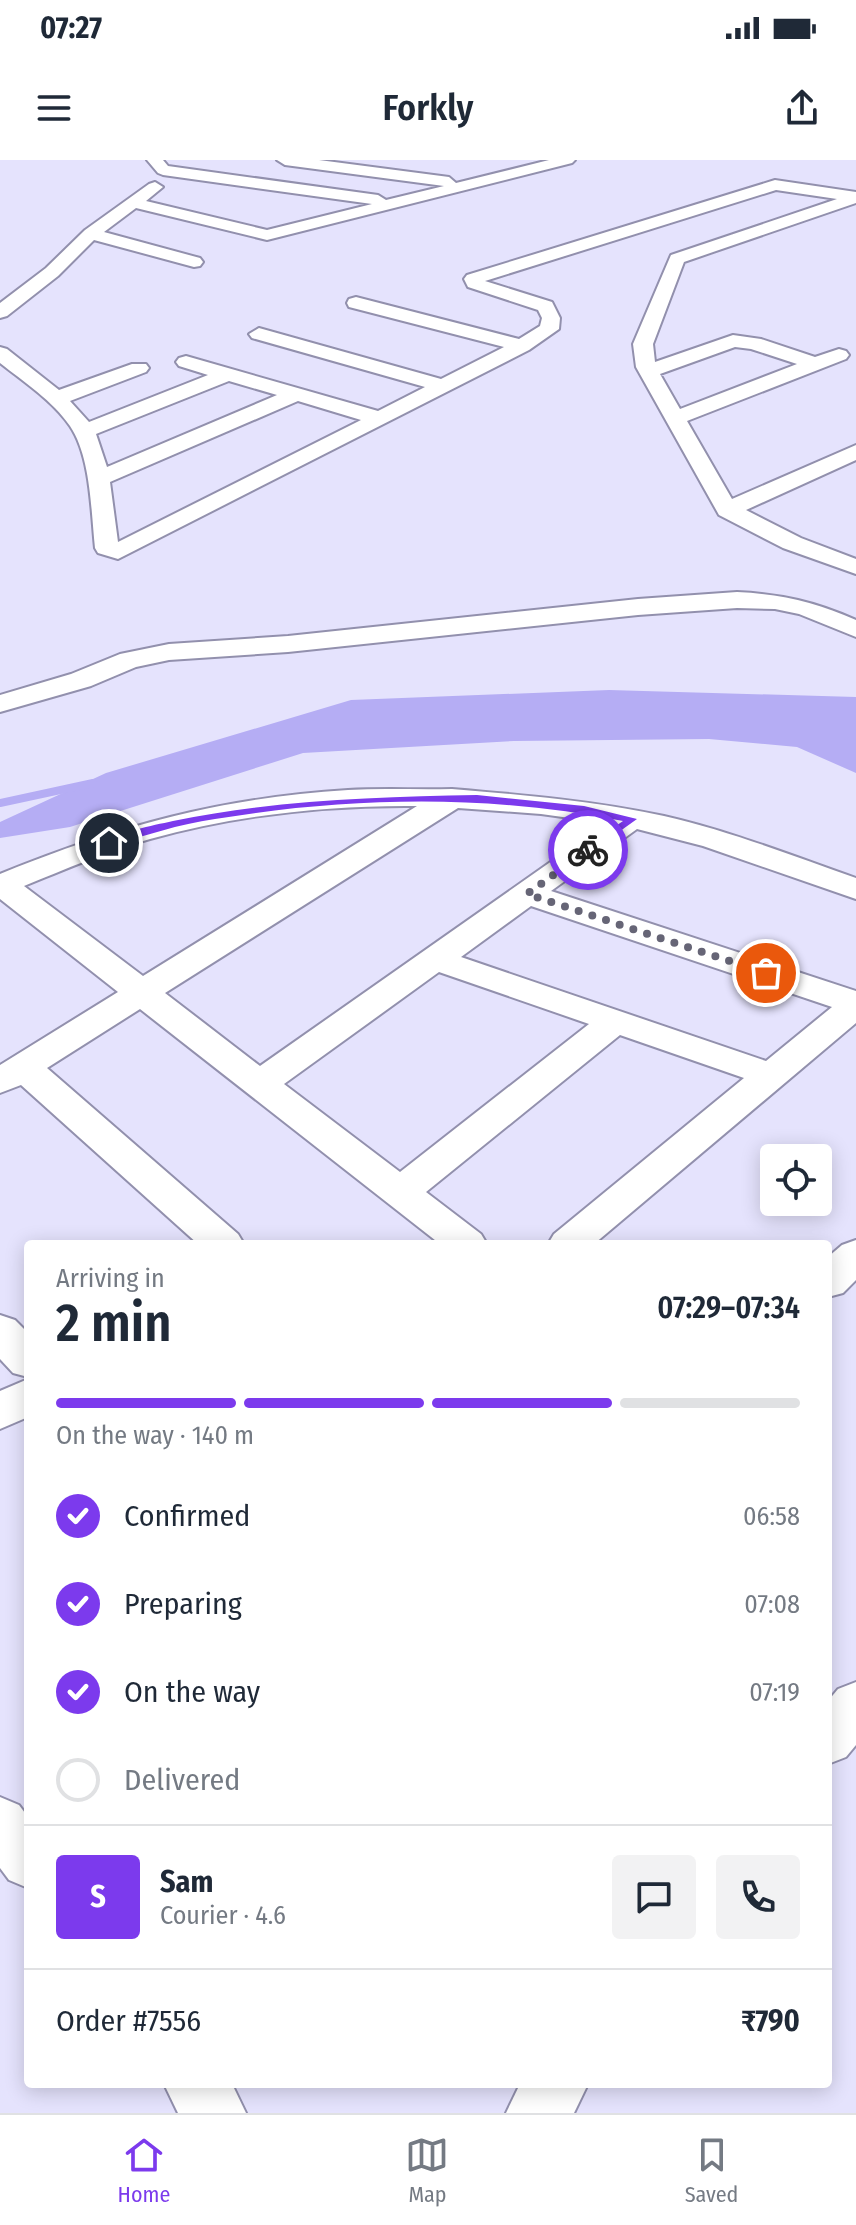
<!DOCTYPE html>
<meta charset="utf-8">
<style>
body{margin:0;font-family:"Fira Sans Condensed",sans-serif;background:#f2f2f3;color:#1f2937;height:100vh;display:flex;flex-direction:column;font-size:30px;white-space:nowrap}
*{box-sizing:border-box;margin:0}
p{font-size:26px;color:#747a83}
.icon{flex:none;width:44px;height:44px;fill:none;stroke:currentColor;stroke-width:2;stroke-linecap:round;stroke-linejoin:round}
.map{position:relative;flex:1;overflow:hidden}
.drawer{position:absolute;left:24px;top:1080px;width:808px;height:848px;display:flex;flex-direction:column;background:#fff;border-radius:8px;box-shadow:0 4px 20px #0003}
.drawer>*{flex:none}
.controls{position:absolute;left:760px;top:984px;display:grid;gap:16px}
.controls a{display:grid;place-items:center;width:72px;height:72px;border-radius:8px;background:#fff;box-shadow:0 4px 20px #0003;font-size:40px}
.pin{position:absolute;display:grid;place-items:center;width:68px;height:68px;color:#fff;margin:-34px;border:4px solid #fff;border-radius:50%;box-shadow:0 2px 8px #0007}
.courier{position:absolute;display:grid;place-items:center;width:80px;height:80px;margin:-40px;border:6px solid #7c3aed;border-radius:50%;background:#fff;color:#222;box-shadow:0 2px 10px #0007}
.overview em{font-style:normal;font-weight:600}
.overview div{display:flex;flex-direction:column-reverse}
.overview{display:flex;align-items:center;justify-content:space-between;height:136px;padding:0 32px}
h1{font-size:52px;font-weight:600;line-height:60px}
.bar{display:grid;grid-template-columns:repeat(4,1fr);gap:12px 8px;align-content:center;height:96px;padding:0 32px}
.bar i{height:10px;border-radius:6px;background:#e0e1e3}
.bar .current{background:#7c3aed}
.bar p{grid-column:span 4}
.line{display:flex;align-items:center;gap:20px;padding:0 32px;border-top:2px solid #e0e1e3}
.line div{flex:1}
.round{display:grid;place-items:center;flex:none;width:84px;height:84px;border-radius:8px;background:#f2f2f3}
ol{padding:0 32px;list-style:none}
li{display:flex;align-items:center;gap:24px;height:88px}
li p{margin-inline-start:auto}
li .icon{padding:8px;border-radius:50%;background:#7c3aed;color:#fff;stroke-width:4}
li:last-child{color:#747a83}
li i{width:44px;height:44px;border:4px solid #e0e1e3;border-radius:50%}
.status{display:flex;justify-content:space-between;align-items:center;height:56px;padding:0 40px;background:#fff;direction:ltr}
.status svg{height:22px;fill:currentColor}
header{display:flex;justify-content:space-between;align-items:center;height:104px;padding:0 32px;background:#fff;font-size:36px;font-weight:600}
.tabs{display:flex;justify-content:space-around;align-items:center;height:112px;border-top:2px solid #e0e1e3;background:#fff;font-size:22px;color:#747a83}
.tabs a{display:grid;justify-items:center;gap:4px}
.tabs .current{color:#7c3aed}
.map>svg:first-child{display:block}
.water{fill:#b5adf4}
.lines{fill:none;stroke-linecap:round;stroke-linejoin:round}
.stream{stroke:#b5adf4;stroke-width:8}
.street-casing{stroke:#9290ad;stroke-width:4}
.street{fill:#fff;fill-rule:evenodd}
.route{fill:#7c3aed}
.done{stroke:#666576;stroke-width:8;stroke-dasharray:0 14.4}
</style>
<div class="status"><b>07:27</b><svg viewBox="0 0 49 12"><path d="M0 12V9h3v3zM5 12V6h3v6zM10 12V3h3v9zM15 12V0h3v12zM26 1h20v11H26zM47 4h2v5h-2z"/></svg></div>
<header><svg class="icon" aria-label="menu" viewBox="0 0 24 24"><path d="M4 6h16M4 12h16M4 18h16"/></svg>Forkly<svg class="icon" aria-label="share" viewBox="0 0 24 24"><path d="M12 15V3M7 8l5-5 5 5M5 13v7h14v-7"/></svg></header>
<div class="map">
<svg width="856" height="1953" viewBox="0 0 856 1953">
<rect width="100%" height="100%" fill="#e5e3fd"/>
<!-- water -->
<path class="water" d="M609,530l247,7v76l-59,-26 -88,-8 -195,2 -211,12 -233,74 -70,11v-16l106,-49 245,-73z"/>
<g class="lines">
<!-- stream -->
<path class="stream" d="M0,643l93,-20"/>
<!-- street casing -->
<g class="street-casing">
<g id="street">
<path d="M147,0h16l5,6 210,29 8,5 58,-14 -159,-21 -8,-5h42l130,17 7,6 93,-23h26l-3,3 -305,77 -131,-32 -32,24 96,26 3,4 -3,4 -6,1 -100,-27 -36,36 -51,40 -7,2v-15l46,-35 39,-38 64,-46 6,-2 8,5 -17,14 121,29 105,-26 -209,-29 -5,-2z"/>
<path d="M775,20l81,12v11l-172,59 -31,82 2,18 78,-27 28,4 54,18 24,-8 7,2 3,4 -3,4 -159,62 45,78 124,-54v15l-110,50 55,28 55,21v15l-73,-26 -64,-33 -83,-148 -3,-23 38,-89 166,-56 -61,-9 -291,91 67,21 8,16 -1,11 -30,21 -411,209 -20,-6 -3,-5c-4,-37 -4,-91 -25,-122 -17,-25 -46,-44 -70,-63v-16l7,2 52,41 73,-26h14l3,4 -3,4 -76,29 19,21 119,-47 -29,-9 -3,-4 3,-4 7,-2 192,55 47,-24 -173,-49 -3,-4 10,-6 182,51 63,-32 -155,-40 -2,-4 2,-4 7,-2 163,42 21,-13 2,-8 -4,-8 -70,-23 -4,-8 3,-4zM735,187l16,2 46,15 -117,45 -20,-35zM229,221l48,14 -170,72 -11,-33zM298,241l63,19 -243,122 -8,-60z"/>
<path d="M737,432c44,2 79,10 119,28v17l-57,-23 -24,-5 -38,-1 -99,7 -350,37 -119,8 -33,7 -45,19 -91,26v-17l71,-21 49,-20 49,-10 119,-8 350,-37z"/>
<path d="M452,629c72,6 142,12 212,27 66,15 129,40 192,62v21l-153,-53 -66,-17 -86,62 305,100v32l-262,221h-46l6,-10 190,-156 -124,-43 -194,157 55,42 6,10h-47l-300,-235 -93,59 191,166 6,10h-46l-177,-159 -21,8v-28l118,-73 -118,-93v-25c118,-48 220,-76 348,-84 35,-2 70,0 104,-1zM417,646l-274,170 -119,-90c42,-17 83,-35 126,-47 86,-24 179,-34 267,-33zM458,648l83,6 65,9 -346,243 -95,-73zM531,746l301,101 -66,54 -305,-104zM439,812l150,52 -189,148 -116,-88z"/>
<path d="M856,1080v40l-13,13 -15,4v-40l14,-12z"/>
<path d="M0,1155l15,5 13,13v44l-15,-4 -13,-14z"/>
<path d="M28,1219v38l-28,12v-38z"/>
<path d="M856,1522v63l-10,12 -18,7v-63l10,-12z"/>
<path d="M0,1637l19,8 9,12v71l-19,-8 -9,-12z"/>
<path d="M164,1924h68l14,29h-68z"/>
<path d="M520,1924h68l-14,29h-68z"/>
</g>
</g>
<!-- street -->
<use href="#street" class="street"/>
</g>
<!-- route -->
<path class="route" d="M477,635l107,11 53,13 -49,35 -6,-4 2,-2 39,-27c-134,-27 -273,-24 -408,-2 -36,5 -71,17 -106,27l-6,-3c18,-12 48,-17 70,-22 100,-21 202,-24 304,-26z"/>
<g class="lines">
<!-- done -->
<path class="done" d="M588,690l-61,44 239,79"/>
</g>
</svg>
<div class="controls">
<a><svg class="icon" aria-label="locate" viewBox="0 0 24 24"><circle cx="12" cy="12" r="6"/><path d="M12 2v4M12 18v4M2 12h4M18 12h4"/></svg></a>
</div>
<div class="pin" style="left:766px;top:813px;background:#ea580c"><svg class="icon" aria-label="bag" viewBox="0 0 24 24"><path d="M5 8h14l-1 12H6zM9 8a3 3 0 0 1 6 0"/></svg></div>
<div class="pin" style="left:109px;top:683px;background:#1f2937"><svg class="icon" aria-label="home" viewBox="0 0 24 24"><path d="M3 11l9-7 9 7M6 9v11h12V9"/></svg></div>
<div class="courier" style="left:588px;top:690px"><svg class="icon" aria-label="bike" viewBox="0 0 24 24"><circle cx="6" cy="16" r="4"/><circle cx="18" cy="16" r="4"/><path d="M6 16l4-8h5l3 8M10 8l3 8H6M13 5h3"/></svg></div>
<section class="drawer">
<div class="overview"><div><h1>2 min</h1><p>Arriving in</p></div><em>07:29–07:34</em></div>
<div class="bar"><i class="current"></i><i class="current"></i><i class="current"></i><i></i><p>On the way · 140 m</p></div>
<ol>
<li><svg class="icon" aria-label="check" viewBox="0 0 24 24"><path d="M5 12l5 5 9-10"/></svg>Confirmed<p>06:58</p></li>
<li><svg class="icon" aria-label="check" viewBox="0 0 24 24"><path d="M5 12l5 5 9-10"/></svg>Preparing<p>07:08</p></li>
<li><svg class="icon" aria-label="check" viewBox="0 0 24 24"><path d="M5 12l5 5 9-10"/></svg>On the way<p>07:19</p></li>
<li><i></i>Delivered</li>
</ol>
<div class="line" style="height:144px"><b class="round" style="background:#7c3aed;color:#fff">S</b><div><b>Sam</b><p>Courier · 4.6</p></div><a class="round"><svg class="icon" aria-label="chat" viewBox="0 0 24 24"><path d="M4 5h16v11H9l-5 4z"/></svg></a><a class="round"><svg class="icon" aria-label="phone" viewBox="0 0 24 24"><path d="M5 4h4l2 5-3 2q2 4 5 5l2-3 5 2v4C11 20 4 13 5 4z"/></svg></a></div>
<div class="line" style="height:104px"><div>Order #7556</div><b>₹790</b></div>
</section>
</div>
<nav class="tabs">
<a class="current"><svg class="icon" aria-label="home" viewBox="0 0 24 24"><path d="M3 11l9-7 9 7M6 9v11h12V9"/></svg>Home</a>
<a><svg class="icon" aria-label="map" viewBox="0 0 24 24"><path d="M3 6l6-2 6 2 6-2v14l-6 2-6-2-6 2zM9 4v14M15 6v14"/></svg>Map</a>
<a><svg class="icon" aria-label="saved" viewBox="0 0 24 24"><path d="M7 4h10v16l-5-4-5 4z"/></svg>Saved</a>
</nav>
